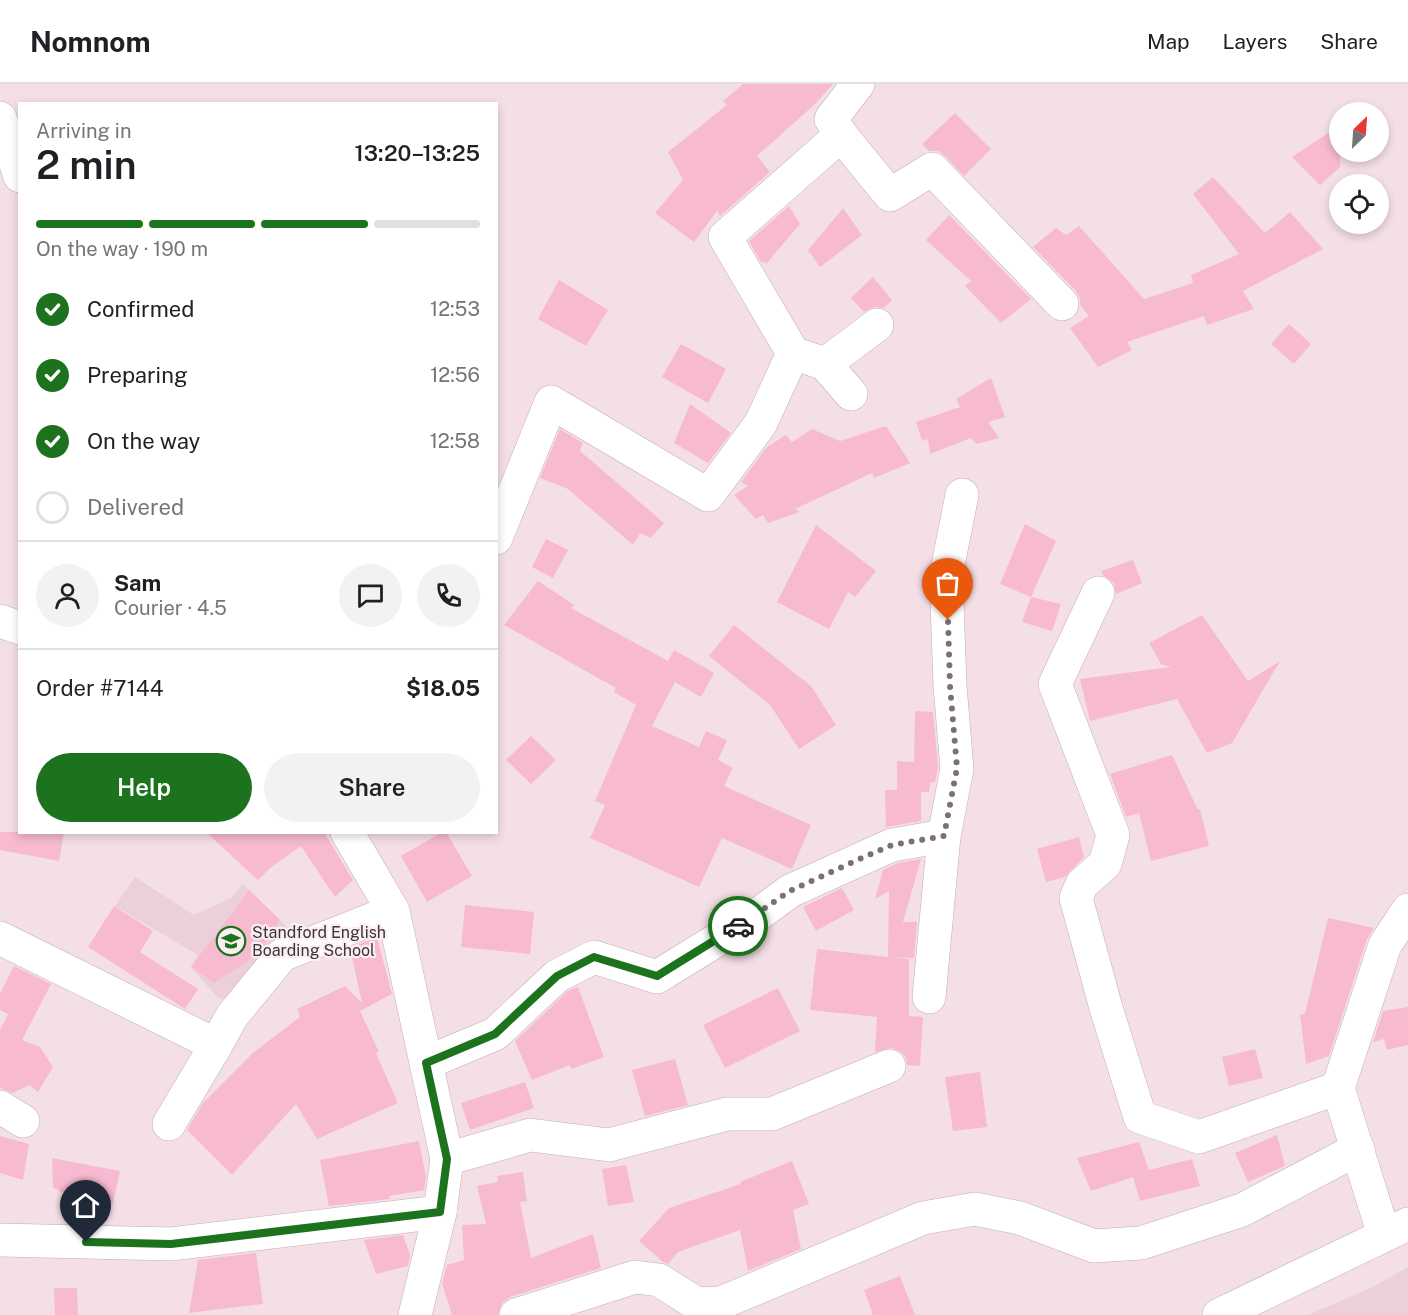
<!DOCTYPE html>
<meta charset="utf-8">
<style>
body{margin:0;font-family:"Public Sans",sans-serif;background:#f2f2f2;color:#202124;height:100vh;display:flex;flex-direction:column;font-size:22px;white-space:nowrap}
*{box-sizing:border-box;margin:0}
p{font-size:20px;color:#757577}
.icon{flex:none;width:33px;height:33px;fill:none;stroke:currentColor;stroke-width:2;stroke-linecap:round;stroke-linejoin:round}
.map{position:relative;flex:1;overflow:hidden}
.panel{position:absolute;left:18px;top:18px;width:480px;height:732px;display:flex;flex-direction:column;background:#fff;border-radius:0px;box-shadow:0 3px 9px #0003}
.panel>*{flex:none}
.needle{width:39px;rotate:25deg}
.controls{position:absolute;left:1329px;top:18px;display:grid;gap:12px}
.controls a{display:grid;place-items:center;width:60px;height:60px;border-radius:50%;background:#fff;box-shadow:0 3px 9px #0003;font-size:30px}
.pin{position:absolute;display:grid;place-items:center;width:51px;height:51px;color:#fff;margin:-62px -26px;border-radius:50% 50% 50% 0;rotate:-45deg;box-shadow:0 0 6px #0007}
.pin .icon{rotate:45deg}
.courier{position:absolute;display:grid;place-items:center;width:60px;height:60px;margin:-30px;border:4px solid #1c721d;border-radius:50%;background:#fff;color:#222;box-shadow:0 2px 8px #0007}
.head em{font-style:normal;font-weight:600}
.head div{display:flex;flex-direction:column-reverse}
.head{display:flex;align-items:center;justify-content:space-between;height:102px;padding:0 18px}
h1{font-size:39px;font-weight:600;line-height:45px}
.bar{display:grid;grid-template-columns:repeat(4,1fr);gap:9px 6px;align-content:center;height:72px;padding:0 18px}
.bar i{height:8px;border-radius:4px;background:#e0e0e0}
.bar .active{background:#1c721d}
.bar p{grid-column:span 4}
.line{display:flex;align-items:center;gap:15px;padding:0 18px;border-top:2px solid #e0e0e0}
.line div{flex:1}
.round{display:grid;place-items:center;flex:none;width:63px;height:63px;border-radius:32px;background:#f2f2f2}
ol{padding:0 18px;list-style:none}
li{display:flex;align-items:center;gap:18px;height:66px}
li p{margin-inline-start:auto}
li .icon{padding:6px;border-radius:50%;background:#1c721d;color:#fff;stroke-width:4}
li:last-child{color:#757577}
li i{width:33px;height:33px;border:3px solid #e0e0e0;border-radius:50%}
.action{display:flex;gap:12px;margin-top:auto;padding:12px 18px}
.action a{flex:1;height:69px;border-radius:36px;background:#1c721d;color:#fff;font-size:24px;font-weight:600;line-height:69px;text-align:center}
.action a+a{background:#f2f2f2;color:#202124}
header{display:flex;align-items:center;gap:36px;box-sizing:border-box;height:84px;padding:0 30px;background:#fff;border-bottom:2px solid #e0e0e0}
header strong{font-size:28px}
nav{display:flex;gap:33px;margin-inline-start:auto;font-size:21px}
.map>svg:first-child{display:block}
.built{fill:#ebcfd9}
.building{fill:#f7bad1}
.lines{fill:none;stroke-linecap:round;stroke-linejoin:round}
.minor-casing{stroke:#c2adb5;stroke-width:34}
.minor{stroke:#fff;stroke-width:33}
.done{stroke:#7d7075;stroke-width:6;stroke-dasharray:0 10.8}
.route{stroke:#1c721d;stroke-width:8}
.labels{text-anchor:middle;stroke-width:4.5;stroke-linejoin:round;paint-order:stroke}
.poi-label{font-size:16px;fill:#3c3437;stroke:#fceff4;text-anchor:start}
</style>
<header>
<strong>Nomnom</strong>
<nav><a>Map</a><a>Layers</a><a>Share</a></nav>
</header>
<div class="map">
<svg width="1408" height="1231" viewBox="0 0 1408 1231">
<rect width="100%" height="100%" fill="#f5dfe7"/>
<!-- built -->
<g class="built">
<path d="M135,793l59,38 37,-17 12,-14 50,49 -66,67 -10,-3 -26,-30 7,-12 -83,-49z"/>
<path d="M1408,1183v48h-100l65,-28z"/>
</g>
<!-- building -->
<g class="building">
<path d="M743,0h90l-19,21 -57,51 13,16 -50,44 -3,-5 -23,31 -39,-29 28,-33 -15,-28 59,-47 -4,-4z"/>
<path d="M955,29l36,36 -27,27 -19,-20 -7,-5h-9l-7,-7z"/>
<path d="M1340,41v42l-20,18 -28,-28z"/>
<path d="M1213,93l52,56 25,-21 33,37 -80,42 11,18 -47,16 -3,-9 -77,26 5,8 -34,17 -28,-39 19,-12 -9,-11v-6l-4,-8 -43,-44 23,-19 10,7 13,-9 65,73 49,-16 -2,-8 48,-21 -46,-60z"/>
<path d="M789,122l11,18 -33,39 -6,-1 -12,-21z"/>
<path d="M843,124l19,27 -42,32 -12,-17z"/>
<path d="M949,131l82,84 -30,24 -36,-37 6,-5 -45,-41z"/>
<path d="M873,193l19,23 -8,8 -10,-1 -10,5 -13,-14z"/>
<path d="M559,196l49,30 -22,36 -48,-27z"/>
<path d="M1289,240l22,20 -17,20 -23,-20z"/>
<path d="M681,260l45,25 -18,34 -46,-26z"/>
<path d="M991,294l14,39 -17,5 11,16 -22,6 -6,-6 -41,16 -2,-15 -6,2 -6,-19 44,-15 -4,-8z"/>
<path d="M690,320l41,29 -23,30 -34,-20z"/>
<path d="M886,342l24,37 -36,15 -2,-5 -77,36 5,3 -32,11 -5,-8 -7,4 -22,-24 14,-9 -7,-4 26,-35 19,-12 6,7 20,-13 28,12z"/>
<path d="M560,345l23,14 -3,8 84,72 -13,15 -11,-5 -7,12 -65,-56 -28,-11z"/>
<path d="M1025,440l31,17 -25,56 -31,-13z"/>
<path d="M816,441l60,46 -21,26 -7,-5 -19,37 -52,-27z"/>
<path d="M546,455l22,11 -15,28 -21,-11z"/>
<path d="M1133,476l9,23 -26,11 -2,-11 -11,-8 -2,-4z"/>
<path d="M538,497l36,24 -3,3 97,53 6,-11 40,23 -13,24 -26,-15 -23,44 47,21 7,-16 21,9 -9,20 15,8 -9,18 87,39 -19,44 -70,-31 -23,49 -109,-49 15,-33 -10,-4 41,-96 -22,-13 2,-4 -112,-63z"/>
<path d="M1031,513l30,7 -9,27 -30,-9z"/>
<path d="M1202,531l46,66 32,-20 -48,82 -25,10 -30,-54 -87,22 -10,-42 91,-12 -10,-3 -12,-21z"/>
<path d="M734,541l77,61 25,39 -37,24 -29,-44 -61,-49z"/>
<path d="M915,627l18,1 5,56 -3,14 -5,1 -1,9h-8v29l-35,6 -1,-37h12v-29l17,1z"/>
<path d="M531,652l25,24 -25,24 -25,-24z"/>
<path d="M1172,671l26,55 2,-1 9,37 -58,15 -12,-48 -13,4 -16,-43z"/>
<path d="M0,748h64l-5,29 -59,-11z"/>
<path d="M206,748h118l29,48 -18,17 -34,-51 -31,22 -12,12z"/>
<path d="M442,748h4l26,44 -45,26 -26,-46z"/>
<path d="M1079,753l5,20 -19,20 -19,5 -9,-33z"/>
<path d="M921,775l-18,63h14l-3,36 -21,-1 16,2v57l14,1 -3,49 -13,-1 -1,-7 -5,-6 -9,-4 -17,4 2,-35 -67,-7 7,-61 71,8 1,-66 -14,8 8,-29 15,-7z"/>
<path d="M842,804l12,22 -38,21 -13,-24z"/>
<path d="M249,806l31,30 -23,35 -43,28 -23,-16z"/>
<path d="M465,821l69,7 -4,42 -69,-7z"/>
<path d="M114,822l39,25 -13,21 58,37 -13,20 -97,-62z"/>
<path d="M1328,834l46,10 -7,11 -38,117 -23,8 -6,-50h5z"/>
<path d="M377,853l15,57 -32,17 19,41 -3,1 22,50 -81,36 -21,-35 -64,71 -45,-45 16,-27 51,-51 46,-35 -3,-8 48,-23 17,17 -12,-55z"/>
<path d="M14,882l37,18 -29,56 18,7 13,20 -15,25 -9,-7 -16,8 -13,-5v-58l8,-16 -8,-4v-16z"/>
<path d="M578,903l26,70 -33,12 -1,-4 -38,15 -17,-39 53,-50z"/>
<path d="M778,904l22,43 -75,37 -22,-43z"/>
<path d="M1408,923v38l-21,5 -3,-11 -11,3 10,-31z"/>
<path d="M1255,965l8,29 -34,8 -7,-29z"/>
<path d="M675,975l13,46 -43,11 -13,-46z"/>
<path d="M980,988l7,55 -34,4 -8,-54z"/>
<path d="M525,998l9,26 -64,22 -9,-27z"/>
<path d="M1277,1051l8,31 -37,16 -13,-29z"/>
<path d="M0,1052l29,8 -6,36 -23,-7z"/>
<path d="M419,1057l7,36 -2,13 -35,6 1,3 -61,7 -9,-46z"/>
<path d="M1139,1058l10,28 43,-11 8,27 -60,15 -7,-24 -42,14 -14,-33z"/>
<path d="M52,1074l68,13 -7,32 -54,-11v-2l-6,-2z"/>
<path d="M792,1077l17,43 -16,6 8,39 -53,22 -8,-41 -62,22 -10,12 -5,-2 -24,-21 30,-33 72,-24 -1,-2z"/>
<path d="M626,1081l8,37 -26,4 -6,-37z"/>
<path d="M523,1088l4,29 -7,1 11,56 62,-24 8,34 -91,29 -8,6 -4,12h-46l-10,-31 5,-19 17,-5 -2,-35 24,-1 -9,-38 21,-4 -1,-6z"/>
<path d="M403,1151l7,20 -2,11 -32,8 -12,-34z"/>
<path d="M256,1169l7,51 -74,9 9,-53z"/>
<path d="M900,1192l15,39h-42l-9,-25z"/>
<path d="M54,1204h23l1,27h-23z"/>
</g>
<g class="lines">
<!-- minor casing -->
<g class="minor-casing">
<g id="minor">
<path d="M858,0l-27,35 10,16 49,60 42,-26 130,135"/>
<path d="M0,34l20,58"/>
<path d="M793,269l32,11 52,-39"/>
<path d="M825,280l26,30"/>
<path d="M496,454l55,-136 157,93 53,-72 32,-70 -68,-116 116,-102"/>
<path d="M1098,509l-43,91 58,151 -8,29 -23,20 -6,14 30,110 34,109 59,20 139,-49"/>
<path d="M0,537l20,7"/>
<path d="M393,827l54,248 -7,53 -25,103"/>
<path d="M0,854l216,107 16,-29 50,-61 111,-44 -46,-79"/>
<path d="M929,913l15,-161"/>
<path d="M426,979l69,-29 62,-58 37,-19 63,20 102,-63 31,-23 102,-46 52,-9 13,-67 -7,-83 -4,-111 16,-80"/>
<path d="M0,1023l23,14"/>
<path d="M169,1040l47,-79"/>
<path d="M447,1075l83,-24 79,10 118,-31h45l117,-48"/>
<path d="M1384,1151l-46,-147 47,-143 23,-35"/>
<path d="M0,1156l171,4 269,-32"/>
<path d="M516,1231l119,-38 24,3 38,24 24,-1 202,-85 52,-9 45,9 74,28 47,-3 101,-33 116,-61"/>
<path d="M1219,1231l189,-91"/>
</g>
</g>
<!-- minor -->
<use href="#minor" class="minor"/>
</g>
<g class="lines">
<!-- done -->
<path class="done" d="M738,842l52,-35 74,-34 28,-12 52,-9 13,-68 -7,-82 -2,-66"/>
<!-- route -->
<path class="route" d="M86,1158l85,2 269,-32 7,-53 -21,-96 69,-29 62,-58 37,-19 63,19 81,-50"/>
</g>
<!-- icons -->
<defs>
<g id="school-ring" transform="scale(1.5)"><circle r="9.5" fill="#fceff4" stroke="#1c721d" stroke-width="1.5"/><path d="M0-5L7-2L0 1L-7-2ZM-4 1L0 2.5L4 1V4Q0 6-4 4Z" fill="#1c721d"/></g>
</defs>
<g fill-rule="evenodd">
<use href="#school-ring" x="231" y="857"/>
</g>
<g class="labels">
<!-- poi labels -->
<g class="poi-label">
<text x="252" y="854">Standford English<tspan x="252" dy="18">Boarding School</tspan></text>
</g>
</g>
</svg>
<div class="controls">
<a><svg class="needle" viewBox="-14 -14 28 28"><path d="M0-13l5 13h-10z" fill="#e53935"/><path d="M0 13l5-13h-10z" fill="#757577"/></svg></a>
<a><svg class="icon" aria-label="locate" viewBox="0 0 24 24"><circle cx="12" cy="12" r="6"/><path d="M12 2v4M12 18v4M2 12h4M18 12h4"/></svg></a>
</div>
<div class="pin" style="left:948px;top:536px;background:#ea580c"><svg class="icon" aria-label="bag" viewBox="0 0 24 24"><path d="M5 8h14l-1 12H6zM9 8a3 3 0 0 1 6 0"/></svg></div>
<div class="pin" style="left:86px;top:1158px;background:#1f2937"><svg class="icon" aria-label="home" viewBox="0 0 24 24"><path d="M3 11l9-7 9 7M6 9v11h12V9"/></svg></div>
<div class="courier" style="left:738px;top:842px"><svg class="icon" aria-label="car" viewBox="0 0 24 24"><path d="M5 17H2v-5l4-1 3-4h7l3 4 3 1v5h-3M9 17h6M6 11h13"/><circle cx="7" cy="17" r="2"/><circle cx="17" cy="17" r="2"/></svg></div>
<section class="panel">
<div class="head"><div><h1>2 min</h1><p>Arriving in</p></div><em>13:20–13:25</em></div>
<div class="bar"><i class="active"></i><i class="active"></i><i class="active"></i><i></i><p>On the way · 190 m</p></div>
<ol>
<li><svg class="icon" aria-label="check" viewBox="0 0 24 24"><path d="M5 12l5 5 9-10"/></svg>Confirmed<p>12:53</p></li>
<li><svg class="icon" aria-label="check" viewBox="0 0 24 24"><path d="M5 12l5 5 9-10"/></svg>Preparing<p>12:56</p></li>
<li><svg class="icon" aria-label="check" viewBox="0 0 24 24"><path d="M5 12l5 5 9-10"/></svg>On the way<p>12:58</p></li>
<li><i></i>Delivered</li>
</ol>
<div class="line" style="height:108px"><a class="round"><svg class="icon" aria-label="person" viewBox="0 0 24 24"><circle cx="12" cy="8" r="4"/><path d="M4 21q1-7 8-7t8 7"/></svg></a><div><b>Sam</b><p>Courier · 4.5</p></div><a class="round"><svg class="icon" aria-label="chat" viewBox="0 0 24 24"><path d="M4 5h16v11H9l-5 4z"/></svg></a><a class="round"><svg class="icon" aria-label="phone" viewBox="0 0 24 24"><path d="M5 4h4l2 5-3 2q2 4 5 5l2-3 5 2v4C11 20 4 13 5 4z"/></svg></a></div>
<div class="line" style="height:78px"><div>Order #7144</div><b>$18.05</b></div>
<div class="action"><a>Help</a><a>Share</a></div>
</section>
</div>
